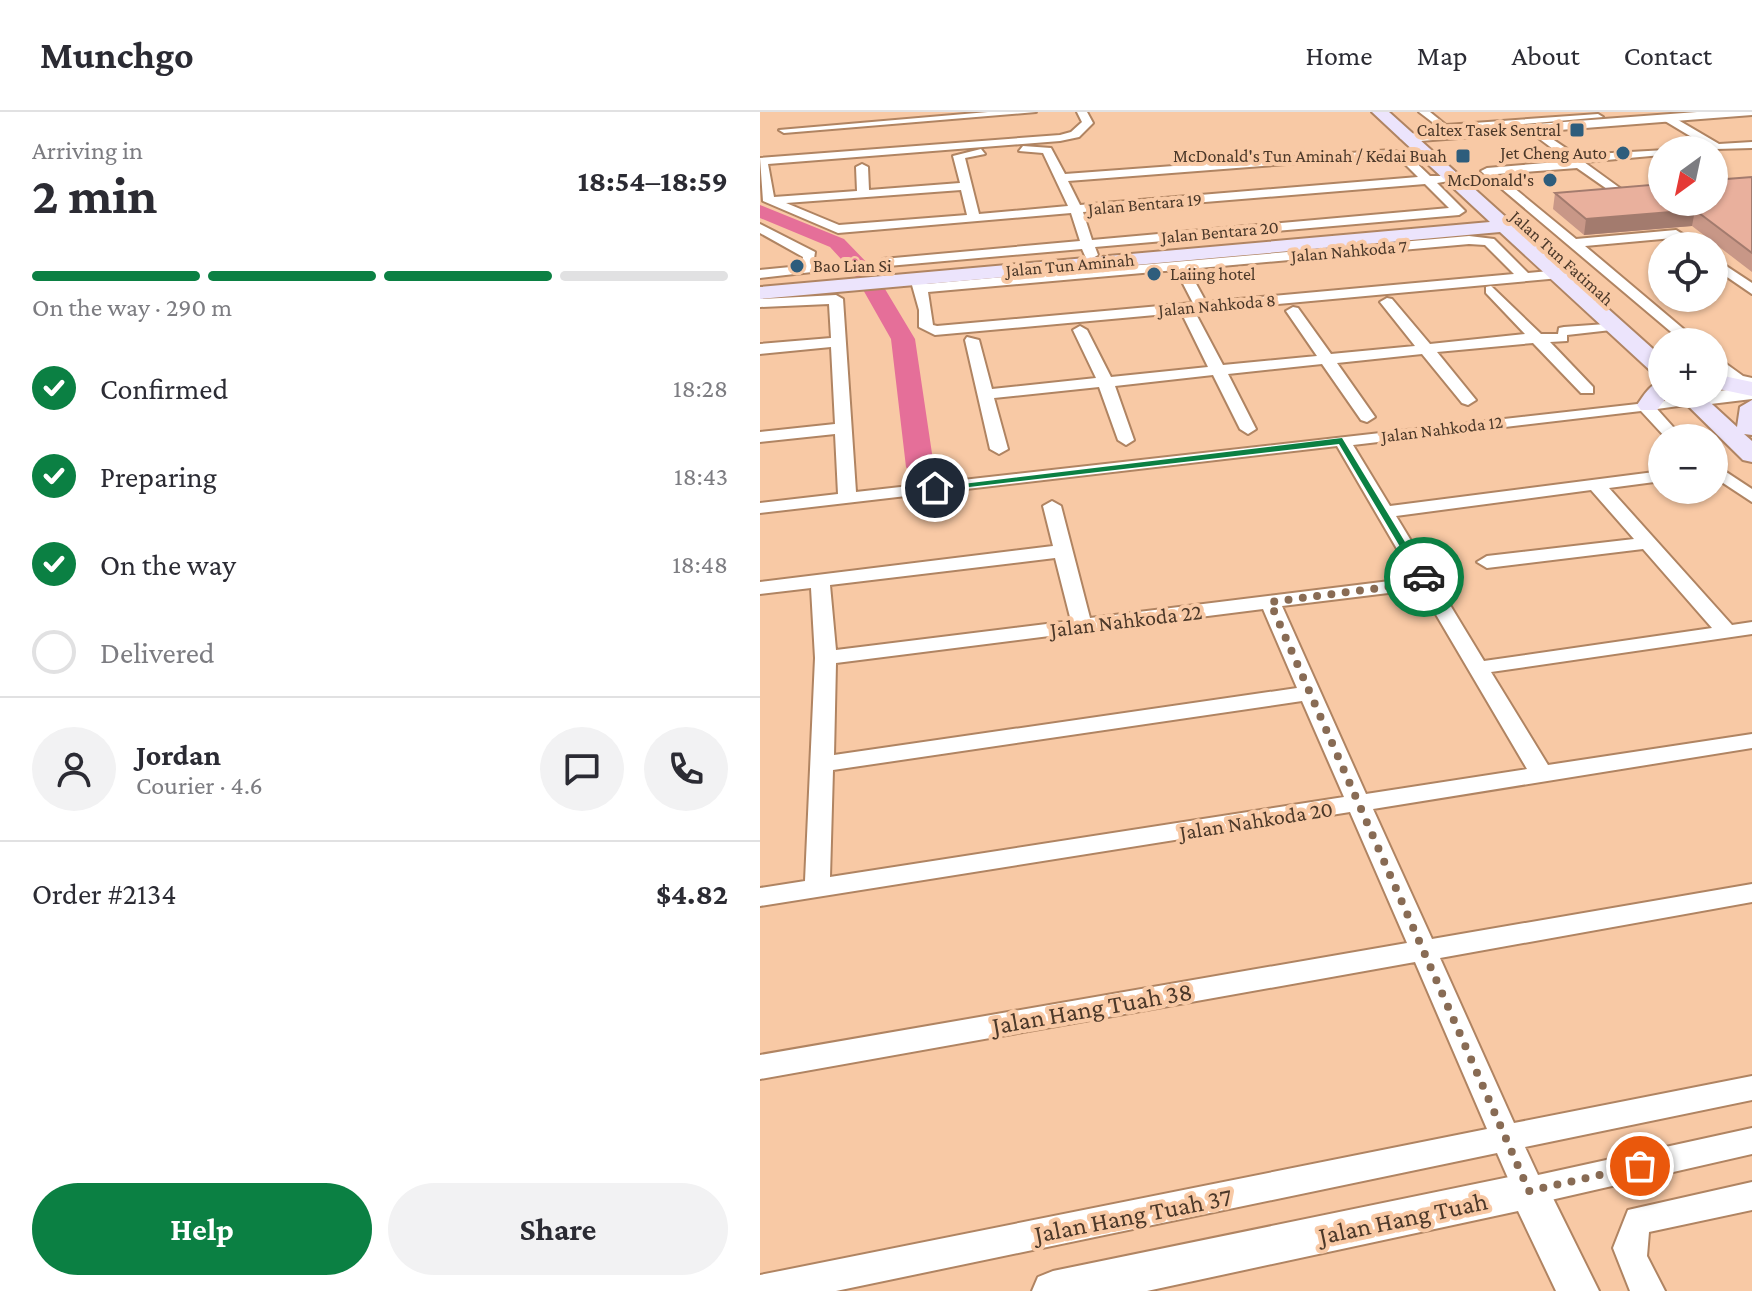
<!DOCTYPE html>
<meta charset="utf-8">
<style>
body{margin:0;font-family:"Crimson Pro",serif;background:#f2f2f3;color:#2b2b33;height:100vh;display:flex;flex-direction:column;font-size:30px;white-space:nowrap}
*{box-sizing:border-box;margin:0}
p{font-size:26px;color:#7c7c81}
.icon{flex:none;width:44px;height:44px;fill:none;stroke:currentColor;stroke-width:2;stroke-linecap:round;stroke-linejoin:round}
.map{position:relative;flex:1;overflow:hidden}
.drawer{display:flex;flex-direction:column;background:#fff;width:760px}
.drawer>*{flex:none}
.needle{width:52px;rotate:213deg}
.fabs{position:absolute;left:888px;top:24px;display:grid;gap:16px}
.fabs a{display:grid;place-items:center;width:80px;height:80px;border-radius:50%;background:#fff;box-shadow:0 2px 6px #0004;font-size:40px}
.pin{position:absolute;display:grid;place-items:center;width:68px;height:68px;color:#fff;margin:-34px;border:4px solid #fff;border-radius:50%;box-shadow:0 2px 8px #0007}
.courier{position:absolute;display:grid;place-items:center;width:80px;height:80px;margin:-40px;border:6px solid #0b8043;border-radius:50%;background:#fff;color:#222;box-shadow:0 2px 10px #0007}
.headline em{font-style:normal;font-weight:700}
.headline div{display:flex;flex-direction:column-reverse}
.headline{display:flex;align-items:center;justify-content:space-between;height:136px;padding:0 32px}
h1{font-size:52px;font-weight:700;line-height:60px}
.bar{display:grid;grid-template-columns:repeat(4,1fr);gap:12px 8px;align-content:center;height:96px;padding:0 32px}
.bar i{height:10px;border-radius:6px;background:#e1e1e2}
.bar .current{background:#0b8043}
.bar p{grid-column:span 4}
.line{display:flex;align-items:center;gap:20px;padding:0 32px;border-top:2px solid #e1e1e2}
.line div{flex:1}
.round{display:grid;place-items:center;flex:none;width:84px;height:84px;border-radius:42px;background:#f2f2f3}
ol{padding:0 32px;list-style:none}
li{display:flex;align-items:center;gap:24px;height:88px}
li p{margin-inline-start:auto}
li .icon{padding:8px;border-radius:50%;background:#0b8043;color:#fff;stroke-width:4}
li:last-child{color:#7c7c81}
li i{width:44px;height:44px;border:4px solid #e1e1e2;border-radius:50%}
.primary-button{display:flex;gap:16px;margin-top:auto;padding:16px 32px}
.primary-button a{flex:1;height:92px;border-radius:48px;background:#0b8043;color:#fff;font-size:32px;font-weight:700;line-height:92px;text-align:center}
.primary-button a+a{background:#f2f2f3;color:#2b2b33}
header{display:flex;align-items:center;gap:48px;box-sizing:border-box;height:112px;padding:0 40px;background:#fff;border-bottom:2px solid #e1e1e2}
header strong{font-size:38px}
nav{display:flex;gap:44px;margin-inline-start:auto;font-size:28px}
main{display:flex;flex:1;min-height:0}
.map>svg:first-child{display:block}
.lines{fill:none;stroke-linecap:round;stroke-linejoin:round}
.river{fill:#e56f99;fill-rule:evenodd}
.minor-casing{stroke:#b08462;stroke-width:4}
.tertiary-casing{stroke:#b08462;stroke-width:4}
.secondary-casing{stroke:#b08462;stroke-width:4}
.minor{fill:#fff;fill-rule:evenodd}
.tertiary{fill:#fff;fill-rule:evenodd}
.secondary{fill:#ece4fc;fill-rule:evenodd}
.wall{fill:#c89787}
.shaded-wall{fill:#a37b6e}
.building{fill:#e9b09d;stroke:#a37b6e;stroke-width:2}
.route{fill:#0b8043}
.done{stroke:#886b54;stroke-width:8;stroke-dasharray:0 14.4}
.poi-dot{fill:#2e5d7c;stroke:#f8c9a5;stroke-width:3}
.labels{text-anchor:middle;stroke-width:8;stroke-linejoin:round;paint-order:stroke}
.far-poi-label{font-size:18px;fill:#4b3829;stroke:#f8c9a5;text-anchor:end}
.far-street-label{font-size:18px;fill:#4b3829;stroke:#f8c9a5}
.street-label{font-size:22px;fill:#4b3829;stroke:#f8c9a5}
.near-street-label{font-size:26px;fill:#4b3829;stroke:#f8c9a5}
</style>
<header>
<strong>Munchgo</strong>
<nav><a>Home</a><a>Map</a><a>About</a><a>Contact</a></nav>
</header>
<main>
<section class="drawer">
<div class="headline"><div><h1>2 min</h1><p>Arriving in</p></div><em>18:54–18:59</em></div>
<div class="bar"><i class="current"></i><i class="current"></i><i class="current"></i><i></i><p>On the way · 290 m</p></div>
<ol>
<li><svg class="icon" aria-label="check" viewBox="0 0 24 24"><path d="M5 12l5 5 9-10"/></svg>Confirmed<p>18:28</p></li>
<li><svg class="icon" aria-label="check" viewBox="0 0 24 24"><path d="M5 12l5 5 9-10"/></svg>Preparing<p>18:43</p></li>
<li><svg class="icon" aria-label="check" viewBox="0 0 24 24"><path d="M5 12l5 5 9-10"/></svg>On the way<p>18:48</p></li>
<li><i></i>Delivered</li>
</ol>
<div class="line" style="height:144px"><a class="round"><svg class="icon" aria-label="person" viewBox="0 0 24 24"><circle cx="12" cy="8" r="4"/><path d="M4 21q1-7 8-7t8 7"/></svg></a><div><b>Jordan</b><p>Courier · 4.6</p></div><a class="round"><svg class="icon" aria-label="chat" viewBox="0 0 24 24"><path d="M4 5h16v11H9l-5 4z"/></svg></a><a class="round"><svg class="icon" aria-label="phone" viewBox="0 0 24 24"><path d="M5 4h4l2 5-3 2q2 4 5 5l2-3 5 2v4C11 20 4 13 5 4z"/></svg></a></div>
<div class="line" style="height:104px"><div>Order #2134</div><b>$4.82</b></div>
<div class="primary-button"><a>Help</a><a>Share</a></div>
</section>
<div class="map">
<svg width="992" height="1179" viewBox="0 0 992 1179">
<rect width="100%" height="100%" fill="#f8c9a5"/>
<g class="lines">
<!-- river -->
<path class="river" d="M0,93l84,34 29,30 42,70 19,128 -4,6h-20l-4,-6 -15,-128 -38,-67 -23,-25 -70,-29z"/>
<!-- minor casing -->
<g class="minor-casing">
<g id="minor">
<path d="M228,0h48l-252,21 -5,-3z"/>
<path d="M317,0h10l6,11 -14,14 -19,4 -292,23 6,33 83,-6 -1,-24 6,-3 6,3 1,23 91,-7 -7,-27 28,-7 4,5 -20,4 14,56 89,-8 -25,-53 -24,-2 4,-5 28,2 14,26 326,-24 17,5 22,21h25v4l-18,3 28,28 -6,4 -364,32 3,8 -7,4 -5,-1 -4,-9 -194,17 -5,-1v-6l197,-18 -9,-28 -233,20 -75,-32 -3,-43 300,-23 11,-3 11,-10zM630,44l10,3 18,18 -338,28 -12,-24zM665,72l24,24 -357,32 -9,-28zM201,78l6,25 -128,10 -53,-22z"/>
<path d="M659,0h11l16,13 152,-11 5,3 -159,14z"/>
<path d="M905,5h8l46,27 33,-2v6l-72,2 25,-5 -40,-24z"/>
<path d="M773,14l43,29 90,-5h-4v5l-78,7 40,29 2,3 -6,4 -43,-30 -80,6 79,65 100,-9 21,13 2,3h-15l-11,-8 -88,8 114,96h-16l-200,-169 -2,-2 6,-3 82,-7 -40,-30z"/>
<path d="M0,112l55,28 -3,20 -52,6v-8l41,-4 2,-9 -43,-24z"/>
<path d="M709,124l25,3 34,34 32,-3 7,4 -7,4 -369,34 6,4 26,49 94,-9 -31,-45 7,-4 5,1 33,46 84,-8 -35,-44 7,-4 5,1 38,45 95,-10 -39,-41v-6l5,-1 50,48h17l1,-6 5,-1 56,-4v6l-53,6v6l-17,1 43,45v6h-12l-48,-50 -96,9 39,48 -8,5 -6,-2 -40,-49 -85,9 38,54 -8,5 -6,-2 -39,-56 -94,10 28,55 -8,5 -8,-5 -27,-54 -98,11 19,54 -8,5 -8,-5 -19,-53 -105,11 14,51 -9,5 -9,-5 -25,-109 2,-3 12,3 13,49 104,-11 -23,-48 7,-4 7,4 24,47 97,-10 -25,-51 5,-4 -253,23 -16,-8v-17l-9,-32 12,-3 4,9zM709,132l16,1 29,29 -308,28 -18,-33zM416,158l17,33 -256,23 -4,-1 -5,-33z"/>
<path d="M954,146l38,25v11l-38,-26z"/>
<path d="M76,183l7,4 13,193 844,-95v6l-43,6 26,29h-17l-25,-27 -288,34 37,61 272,-35v10l-53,7 123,137 20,-3v12l-261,38 57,93 204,-31v14l-379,61 59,130 320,-55v18l-312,56 74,165 238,-47v24l-227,47 13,28 214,-47v26l-223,51 -11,-4 -21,-48 -661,138h-76v-16l727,-146 -72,-167 -655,117v-24l647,-112 -57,-131 -590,94v-18l45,-7 10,-223 -4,-70 -51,6v-12l293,-36 -10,-40 9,-5 9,5 29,112 324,-40 -77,-132 -577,67v-10l78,-9 -3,-60 -75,8v-10l75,-8 -4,-77 -71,7v-10l71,-6 -2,-34 -69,3v-8zM831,378l43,49 -147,17 -10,6 10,6 156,-19 69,79 -228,33 -88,-145zM295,446l16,63 -235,29 -6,-65zM661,477l106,180 -161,25 -84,-188zM503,497l34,79 -463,67 2,-92zM542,589l42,96 -514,80 3,-107z"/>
<path d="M954,243l29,21 9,2v10l-20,-5 -18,-15z"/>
<path d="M954,352l38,25v13l-38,-25z"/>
<path d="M992,1070v28l-103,22 -2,24 18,35h-35l-17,-43 15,-38z"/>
</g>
</g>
<!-- tertiary casing -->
<g class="tertiary-casing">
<g id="tertiary">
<path d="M937,0h55v3l-345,27 -7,-4 7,-4z"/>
<path d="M992,275v12l-58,7 -10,-6 9,-6z"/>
<path d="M769,1061l14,5 56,113h-43l-38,-80 -371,80h-115l6,-14 15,-6z"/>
</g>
</g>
<!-- secondary casing -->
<g class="secondary-casing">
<g id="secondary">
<path d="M612,0h17l120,108h21v8l-10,2 142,127v19l-8,-2 -154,-142 -740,67v-12l730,-65z"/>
<path d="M954,262l38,8v14l-38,-8z"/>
<path d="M902,269v13h7l-12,16h-16l-4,-5c7,-10 13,-21 25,-24z"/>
<path d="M916,282h25l36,33 3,-20 12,-7v35l-8,-1 8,7v21l-9,-2z"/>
</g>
</g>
<!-- minor -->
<use href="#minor" class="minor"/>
<!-- tertiary -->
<use href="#tertiary" class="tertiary"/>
<!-- secondary -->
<use href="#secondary" class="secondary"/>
</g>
<!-- wall -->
<path class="wall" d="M992,65v95l-60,-46 -108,9 -31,-26 2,-16z"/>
<!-- shaded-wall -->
<path class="shaded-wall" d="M935,98l-3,16 -108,9 2,-16z"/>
<!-- building -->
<path class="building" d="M992,65v76l-57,-43 -109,9 -31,-26 107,-9v18h52v-22z"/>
<!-- route -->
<path class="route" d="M582,326l86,142 -10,-3 -79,-133 -404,47 -5,-3z"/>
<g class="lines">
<!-- done -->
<path class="done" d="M664,465l2,5 -156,20 259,589 111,-25"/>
</g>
<!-- markers -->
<g class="poi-dot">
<rect x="809" y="10" width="16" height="16" rx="4"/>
<circle cx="863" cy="41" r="8"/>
<rect x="695" y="36" width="16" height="16" rx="4"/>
<circle cx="790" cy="68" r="8"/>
<circle cx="37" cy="154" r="8"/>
<circle cx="394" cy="162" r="8"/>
</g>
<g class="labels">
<!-- far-poi labels -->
<g class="far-poi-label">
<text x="801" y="24">Caltex Tasek Sentral</text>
<text x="847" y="47">Jet Cheng Auto</text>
<text x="687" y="50">McDonald's Tun Aminah / Kedai Buah</text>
<text x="774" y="74">McDonald's</text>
<text x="53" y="160" text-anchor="start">Bao Lian Si</text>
<text x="410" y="168" text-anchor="start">Laiing hotel</text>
</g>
<!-- far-street labels -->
<g class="far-street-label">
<text transform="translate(385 92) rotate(-5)" y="6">Jalan Bentara 19</text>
<text transform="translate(460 120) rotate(-5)" y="6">Jalan Bentara 20</text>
<text transform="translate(589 139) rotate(-5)" y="6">Jalan Nahkoda 7</text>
<text transform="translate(802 146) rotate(42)" y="6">Jalan Tun Fatimah</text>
<text transform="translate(310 153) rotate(-5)" y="6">Jalan Tun Aminah</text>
<text transform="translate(457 193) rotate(-5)" y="6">Jalan Nahkoda 8</text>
<text transform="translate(682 317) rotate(-7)" y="6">Jalan Nahkoda 12</text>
</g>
<!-- street labels -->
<g class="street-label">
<text transform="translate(366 508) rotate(-7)" y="8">Jalan Nahkoda 22</text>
<text transform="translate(496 708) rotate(-9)" y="8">Jalan Nahkoda 20</text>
</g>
<!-- near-street labels -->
<g class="near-street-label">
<text transform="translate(332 896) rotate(-10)" y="9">Jalan Hang Tuah 38</text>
<text transform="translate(373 1103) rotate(-11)" y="9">Jalan Hang Tuah 37</text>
<text transform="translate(643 1106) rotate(-12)" y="9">Jalan Hang Tuah</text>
</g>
</g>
</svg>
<div class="fabs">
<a><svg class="needle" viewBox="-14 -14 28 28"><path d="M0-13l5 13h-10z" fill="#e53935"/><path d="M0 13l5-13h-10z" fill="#7c7c81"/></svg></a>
<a><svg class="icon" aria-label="locate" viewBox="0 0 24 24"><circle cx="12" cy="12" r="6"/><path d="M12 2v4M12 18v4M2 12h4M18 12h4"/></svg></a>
<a>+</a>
<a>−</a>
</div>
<div class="pin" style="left:880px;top:1054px;background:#ea580c"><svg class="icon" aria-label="bag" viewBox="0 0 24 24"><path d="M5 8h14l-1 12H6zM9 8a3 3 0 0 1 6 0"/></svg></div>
<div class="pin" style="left:175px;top:376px;background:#1f2937"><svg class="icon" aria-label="home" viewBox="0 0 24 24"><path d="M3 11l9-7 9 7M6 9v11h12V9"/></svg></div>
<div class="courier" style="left:664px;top:465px"><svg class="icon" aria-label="car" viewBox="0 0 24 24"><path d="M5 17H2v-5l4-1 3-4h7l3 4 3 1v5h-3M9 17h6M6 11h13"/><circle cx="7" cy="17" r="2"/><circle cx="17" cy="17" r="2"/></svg></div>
</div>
</main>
